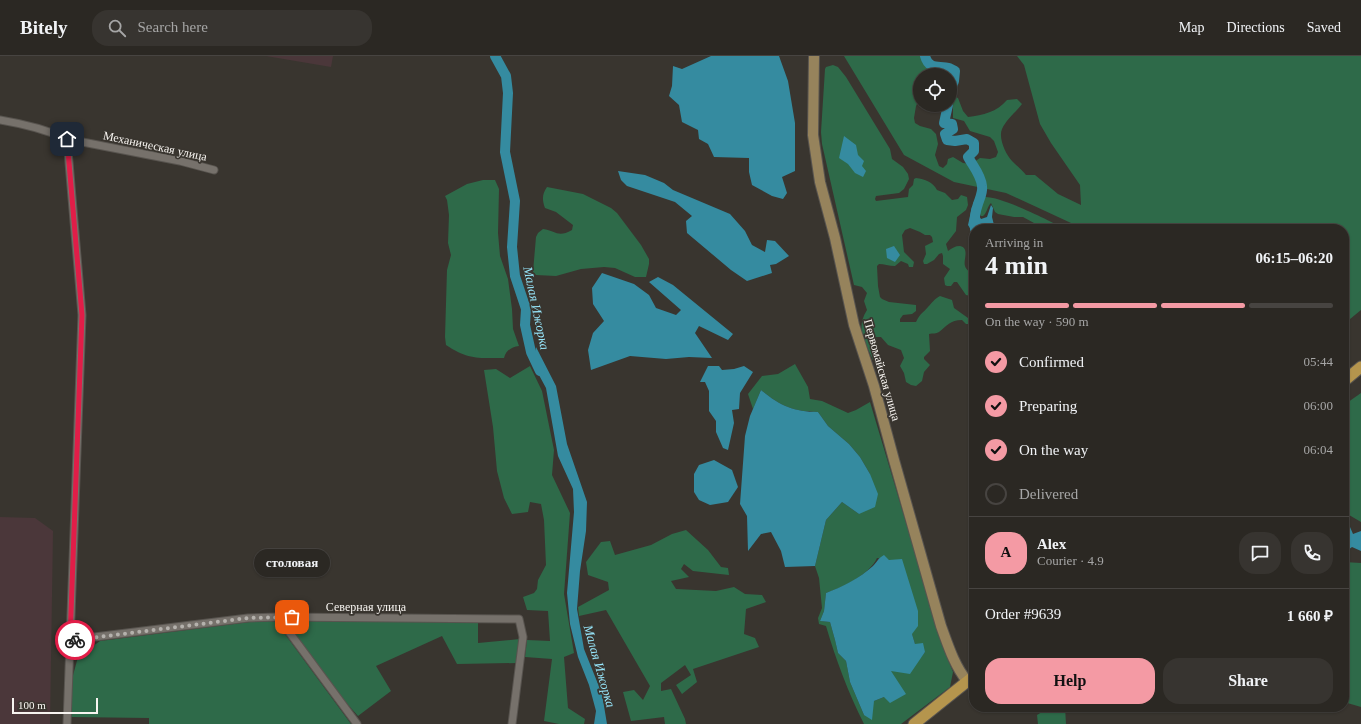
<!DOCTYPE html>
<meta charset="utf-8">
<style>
body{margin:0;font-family:"Times New Roman",serif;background:#373430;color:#f1f3f6;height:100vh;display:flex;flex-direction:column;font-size:15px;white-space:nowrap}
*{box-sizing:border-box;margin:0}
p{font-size:13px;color:#a6a6a6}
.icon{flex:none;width:22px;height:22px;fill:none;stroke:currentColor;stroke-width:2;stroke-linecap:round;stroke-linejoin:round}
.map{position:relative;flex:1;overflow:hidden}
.sheet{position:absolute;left:969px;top:168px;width:380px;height:488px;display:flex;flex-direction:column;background:#2b2823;border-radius:16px;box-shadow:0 1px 3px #0004,0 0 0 1px #474441}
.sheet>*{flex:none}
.fabs{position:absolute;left:913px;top:12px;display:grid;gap:8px}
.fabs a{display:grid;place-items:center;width:44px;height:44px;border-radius:50%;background:#2b2823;box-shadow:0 1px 3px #0004,0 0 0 1px #474441;font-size:20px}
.scale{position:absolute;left:12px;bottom:10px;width:86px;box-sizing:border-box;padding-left:4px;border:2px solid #f7f4f0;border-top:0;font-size:11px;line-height:14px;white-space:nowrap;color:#f7f4f0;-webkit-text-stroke:3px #39352f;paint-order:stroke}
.pin{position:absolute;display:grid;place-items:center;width:34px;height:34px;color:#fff;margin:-17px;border-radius:8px;box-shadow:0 2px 6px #0006}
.courier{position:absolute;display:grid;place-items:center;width:40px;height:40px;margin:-20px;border:3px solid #e11d48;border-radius:50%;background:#fff;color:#222;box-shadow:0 1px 5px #0007}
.bubble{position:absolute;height:28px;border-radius:14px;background:#2b2823;box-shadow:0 1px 3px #0004,0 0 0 1px #474441;font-size:13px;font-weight:700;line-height:28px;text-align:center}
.head em{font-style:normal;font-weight:700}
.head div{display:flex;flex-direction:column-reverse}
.head{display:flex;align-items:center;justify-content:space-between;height:68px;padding:0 16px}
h1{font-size:26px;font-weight:700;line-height:30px}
.bar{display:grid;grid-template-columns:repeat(4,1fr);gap:6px 4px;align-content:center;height:48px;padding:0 16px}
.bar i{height:5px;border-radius:3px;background:#474441}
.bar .active{background:#f49aa4}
.bar p{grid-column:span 4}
.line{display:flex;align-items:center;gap:10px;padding:0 16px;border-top:1px solid #474441}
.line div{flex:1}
.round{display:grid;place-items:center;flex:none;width:42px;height:42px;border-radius:16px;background:#373430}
ol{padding:0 16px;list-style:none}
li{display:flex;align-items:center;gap:12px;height:44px}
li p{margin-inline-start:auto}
li .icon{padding:4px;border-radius:50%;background:#f49aa4;color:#111;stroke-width:4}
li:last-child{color:#a6a6a6}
li i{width:22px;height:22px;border:2px solid #474441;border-radius:50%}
.primary-button{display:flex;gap:8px;margin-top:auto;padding:8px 16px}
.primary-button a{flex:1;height:46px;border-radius:16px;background:#f49aa4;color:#111;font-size:16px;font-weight:700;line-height:46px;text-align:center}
.primary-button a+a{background:#373430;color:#f1f3f6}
header{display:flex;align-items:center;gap:24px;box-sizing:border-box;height:56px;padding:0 20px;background:#2b2823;border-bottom:1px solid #474441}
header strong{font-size:19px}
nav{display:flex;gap:22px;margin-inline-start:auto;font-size:14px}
.search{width:280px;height:36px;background:#373430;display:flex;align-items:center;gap:10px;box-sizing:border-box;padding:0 14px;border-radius:16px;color:#a6a6a6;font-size:15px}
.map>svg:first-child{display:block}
.industrial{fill:#4b373a}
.green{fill:#2e6a49;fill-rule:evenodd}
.water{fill:#358ba0}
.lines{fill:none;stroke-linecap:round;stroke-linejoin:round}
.river{stroke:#358ba0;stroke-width:10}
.street-casing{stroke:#58544f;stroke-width:9}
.secondary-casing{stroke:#58544f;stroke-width:12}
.primary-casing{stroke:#58544f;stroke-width:13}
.street{stroke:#76716b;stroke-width:7}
.secondary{stroke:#96835c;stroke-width:10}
.primary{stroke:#b5954d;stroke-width:11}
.done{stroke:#b4b1ac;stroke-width:4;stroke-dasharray:0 7.2}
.route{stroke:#e11d48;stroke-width:5}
.labels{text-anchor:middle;stroke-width:3.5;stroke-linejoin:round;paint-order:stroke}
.street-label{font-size:12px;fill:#f7f4f0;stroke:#39352f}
.water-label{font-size:13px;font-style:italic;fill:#97e6fb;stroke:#39352f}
</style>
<header>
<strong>Bitely</strong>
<div class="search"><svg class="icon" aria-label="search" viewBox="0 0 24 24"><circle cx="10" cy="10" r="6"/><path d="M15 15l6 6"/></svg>Search here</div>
<nav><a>Map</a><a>Directions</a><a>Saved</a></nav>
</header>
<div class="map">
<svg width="1361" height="668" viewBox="0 0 1361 668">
<rect width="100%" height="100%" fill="#39352f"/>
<!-- industrial -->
<g class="industrial">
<path d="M266,0h67l-2,11z"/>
<path d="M0,461l35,1 18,13 -3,193h-50z"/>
</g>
<!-- green -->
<g class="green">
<path d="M844,0h78c2,13 14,15 25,15l1,4h-28v23l-4,8 -2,12 1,5 5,3 11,3 5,5 2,10 -3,11 4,11 4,2 4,-4 1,-5 5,-2 10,6 8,1 9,-6 10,1 6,-2 2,-5 -4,-11 -4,-4 -20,-6 -6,-10 -11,-3v-22l5,2 5,13 5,6c15,-2 29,-5 39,-17l10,-1 5,5c-6,8 -16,16 -20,25 -4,9 4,26 10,32 5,5 10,9 14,14h9l23,19 23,11 -1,-20 -29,-42 -11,-19 -16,-59 -7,-9h344v254l-17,14v-95h-260l-78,-36 -52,-11 -50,-27z"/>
<path d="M833,9l5,2 8,10 44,72 2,10 11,8 5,7 1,5 -5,10 -5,4 -23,3 -1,3 1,2 32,-4 1,-8 4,-4 1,-6 2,-1c9,1 17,4 21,12l8,3 7,7 6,-1 3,-4 6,2 1,8 -2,5 -9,7 -1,14 -10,13 2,7c4,-3 7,-5 12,-5 10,2 3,14 5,20 1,4 6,7 9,9v14l-3,7 -5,-1 -9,-13h-3l-3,4h-4l-2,-1 -1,-7 6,-9 -7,-5v-8l-1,-3 -3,1 -5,6 -7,4h-3l-1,-3 3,-7 -1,-8 8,-4 -1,-5 -2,-2h-5l-5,-3 -10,-4 -5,2 -3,5 2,17 10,10 -1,5h-4l-1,-3 -7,-3 -6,5c-6,0 -11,-2 -16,-2l-2,2 1,20 2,11 2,2 7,3 27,3v6l-4,3 -9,1 -3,4v3h16c5,-10 6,-8 12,-15 4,-4 6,-8 12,-11l12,4 2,8 14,10 1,3 -1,3h-2l-4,-4c-12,0 -15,6 -23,12 -3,2 -6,1 -10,2l1,17 -6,6v2l6,6 -6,7 -2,9 -6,5 -5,-1 -5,-3 -2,-9 -4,-7 4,-8 -3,-8 -13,-5 -7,-8h-5l2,20 -5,3c-8,-19 -18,-31 -6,-50l-3,-9 3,-8 -5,-6 -8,-2 -32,-141 -1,-12 4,-63 1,-2z"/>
<path d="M483,124h12l4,9 -1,44 2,23 8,23 4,30 1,20 6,17c-7,1 -13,4 -15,12 -25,0 -36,2 -58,-13l-1,-8 2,-67 4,-15 -3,-12 1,-28 -2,-15 -2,-4 22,-12z"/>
<path d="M547,131l36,7 28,14 6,5 24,32 8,14v5l-3,13h-11l-20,-9 -11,-1 -23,2 -25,7 -20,-1 -3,-3 3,-35 2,-4 5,-4c13,2 15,9 29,1l1,-5 -17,-13 -11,-4c-3,-8 -3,-14 2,-21z"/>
<path d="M983,141c17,-2 66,24 83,32h-15l-17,-6 -11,-6h-9l-16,-3 -3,-2 -4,-9c-4,4 -4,10 -8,13h-2c-3,-5 0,-14 2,-19z"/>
<path d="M1021,167l23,6h-49l16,-5z"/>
<path d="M795,308l13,23 2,12 12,2 26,12 8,-3 14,-8 74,248 9,22 -3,15 -49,37h-37c-16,-32 -28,-64 -38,-98l-7,-2 -1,-6 4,-10 -3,-30 -4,-12 11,-46 16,-18 17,12 11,-40 -10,-17 -11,-13 -21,-18 -10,-14c-24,0 -38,-6 -57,-22l-8,19 -5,-15 14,-18 16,-2zM877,502l12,2 26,84 10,8 -7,9 -27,10 -7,26 -10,4 -10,14 -14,-33 -4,-21 -8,-8 -3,-13 -5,-18 -10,-1 4,-10 2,-18c17,-6 43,-18 51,-35z"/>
<path d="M530,310l12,25 12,59 -2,25 18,38 -6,81 10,59 -10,4 4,51 17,11 -1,5h-25l-15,-3 8,-62 -27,-2 2,-17 23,1 -2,-30 -21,-1 -4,-13 11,-4 3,-4 1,-9 8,-15 -2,-45 -3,-16 -11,-2 -2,10 -16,2 -8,-16 -7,-27 -4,-44 -9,-57 12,-1 14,9z"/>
<path d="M1361,337v129l-17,-10v-107z"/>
<path d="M686,474l22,20 13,17 7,1 1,7 -36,-4 -9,-7 -3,5 8,8 -18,4 5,8 40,2 18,-4 11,7 17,1 4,7 -20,7 -2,25 11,4 4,9 -66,22 4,13 -15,12 -6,-9 15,-10 -6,-10 -24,18v8l10,-2 14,30 1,5h-21l-1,-7 -33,4 -8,-29 11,-2 9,10 7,-14 -44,-76 -27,6 -1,-9 31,-17 -1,-8 -20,-7 -2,-13 15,-20 9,-1 5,14 36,-10 21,-11z"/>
<path d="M1344,506l17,1v144l-17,-5z"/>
<path d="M303,564l175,1v22l42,-4 -3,24 -60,1 -15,-28 -66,30 15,25 -33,25 -23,-26 -49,-68 2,-1z"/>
<path d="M271,565l5,1 75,102h-202v-6l-78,-1 1,-38 6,-22 22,-16 150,-19z"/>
<path d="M1050,651h15l1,17h-28l-1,-9z"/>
</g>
<!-- water -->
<g class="water">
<path d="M711,0h68l9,25 7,42v48l-13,6 5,16 -4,6 -11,-3 -20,-11 -3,-13v-14l-35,-1 -6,-13 -9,-5 -1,-9 -16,-8 -3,-17 -10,-9 3,-10 1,-20 9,3z"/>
<path d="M844,80l12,9 2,10 6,6 -2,5 4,5 -3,6 -8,-4 -7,-9 -9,-6z"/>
<path d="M618,115l27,4 19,8 9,7 57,24 15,17 7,14 13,7 2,-12 8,1 14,15 -13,8 -6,1 2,8 -25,8 -16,-11 -44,-37 -1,-12 6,-5 -17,-14 -48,-16 -6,-6z"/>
<path d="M976,146l3,2 -1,10 3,5 6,-2 4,-12 2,3 -1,9 3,12h-21v30c-5,-11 1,-25 -6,-34l4,-18z"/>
<path d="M894,190l6,9 -5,7 -8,-4 -1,-9z"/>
<path d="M602,217l32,11 15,11 7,13 20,7 5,-5 -32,-28 9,-5 15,8 60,49 -5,6 -29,-14 -4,7 17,25 -23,-1 -23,2 -36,-3 -39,14 -3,-20 5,-17 11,-12 -11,-17 -1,-16z"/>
<path d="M536,291l20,39 11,58 20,58 -1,29 -6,40 -3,38 7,40 18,45 5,30h-13l2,-13 -7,-26 -11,-28 -8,-33 -3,-31 7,-81 -1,-23 -15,-33 -12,-68 -13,-24z"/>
<path d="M708,310h11l3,4 12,-1 10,-3 9,6 -13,21 -1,16 -7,1 2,13 -6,27 -5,-2 -7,-16v-11l-7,-10v-20l-4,-9h-5z"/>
<path d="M761,334c19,16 33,22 57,22l10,14 21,18 11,13 10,17 8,20 -3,13 -16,7 -17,-12 -16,18 -11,46 -30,1 -4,-16 -10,-19 -10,2 -13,17 -1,-35 -7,-12 5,-68 5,-20z"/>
<path d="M714,404l18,10 6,17 -10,15 -18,3 -11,-5 -5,-8v-18l5,-9z"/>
<path d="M1350,471l3,7 8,-3v20l-9,-4 -8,6v-20z"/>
<path d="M884,499l5,5 13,-1 16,52v15l-6,8 3,10 8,-1 2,9 -15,22 -19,-3 15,23 -16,9 -6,-6 -10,4 -2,19 -8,-5 -14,-33 -4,-21 -8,-8 -3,-13 -5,-18 -10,-1 4,-10 2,-18c16,-6 34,-15 47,-27 5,-5 4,-7 11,-11z"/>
</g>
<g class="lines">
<!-- river -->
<g class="river">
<path d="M495,0l11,20 2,17 -3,59 10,49 -3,46 3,29 11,33 -1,16 6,27 9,19"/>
<path d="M925,0c4,15 15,9 24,12 2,1 4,2 6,3l-1,10 -4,12"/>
<path d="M948,49l-4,18 8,1 1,5 -8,5 2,6 8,1 12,-2 7,4v8l-6,6c5,9 13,18 14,29 1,6 -2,12 -4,18 -3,8 -4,16 -3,25"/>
</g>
<!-- street casing -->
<g class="street-casing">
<g id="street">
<path d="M0,64c24,4 45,9 67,19l113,22 34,9"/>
<path d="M67,83l15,176 -15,409"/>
<path d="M278,561l79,107"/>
<path d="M70,584l178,-22 30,-1 241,2 4,18 -11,87"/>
</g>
</g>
<!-- secondary casing -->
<g class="secondary-casing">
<path id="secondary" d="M814,0l-1,79 7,47 15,56 19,87 20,61 20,74 47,166c7,19 13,39 26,55"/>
</g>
<!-- primary casing -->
<g class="primary-casing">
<g id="primary">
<path d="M1344,325l17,-14"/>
<path d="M914,668l60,-48"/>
</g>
</g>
<!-- street -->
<use href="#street" class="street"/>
<!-- secondary -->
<use href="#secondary" class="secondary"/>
<!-- primary -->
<use href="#primary" class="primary"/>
</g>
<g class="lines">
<!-- done -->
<path class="done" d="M75,584l173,-22 44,-1"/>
<!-- route -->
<path class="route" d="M67,83l15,176 -12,325h5"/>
</g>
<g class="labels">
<!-- street labels -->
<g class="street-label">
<text transform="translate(155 90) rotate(12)" y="4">Механическая улица</text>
<text transform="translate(882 314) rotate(74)" y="4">Первомайская улица</text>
<text x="366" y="555">Северная улица</text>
</g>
<!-- water labels -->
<g class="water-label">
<text transform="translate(537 252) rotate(78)" y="5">Малая Ижорка</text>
<text transform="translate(600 610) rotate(74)" y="5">Малая Ижорка</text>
</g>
</g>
</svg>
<div class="fabs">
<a><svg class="icon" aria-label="locate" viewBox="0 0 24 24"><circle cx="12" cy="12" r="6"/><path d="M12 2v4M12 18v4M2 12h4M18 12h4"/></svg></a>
</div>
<div class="scale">100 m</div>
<div class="pin" style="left:292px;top:561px;background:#ea580c"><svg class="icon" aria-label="bag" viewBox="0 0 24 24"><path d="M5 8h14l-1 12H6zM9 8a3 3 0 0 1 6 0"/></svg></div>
<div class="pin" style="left:67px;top:83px;background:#1f2937"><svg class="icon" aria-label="home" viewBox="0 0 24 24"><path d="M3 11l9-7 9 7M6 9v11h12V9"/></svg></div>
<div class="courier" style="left:75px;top:584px"><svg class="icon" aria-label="bike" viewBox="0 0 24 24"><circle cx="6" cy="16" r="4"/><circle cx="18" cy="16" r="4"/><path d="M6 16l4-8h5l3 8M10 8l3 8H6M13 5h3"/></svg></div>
<div class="bubble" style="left:254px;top:493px;width:76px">столовая</div>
<section class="sheet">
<div class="head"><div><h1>4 min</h1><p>Arriving in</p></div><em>06:15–06:20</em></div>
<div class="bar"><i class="active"></i><i class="active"></i><i class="active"></i><i></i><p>On the way · 590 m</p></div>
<ol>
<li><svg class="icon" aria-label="check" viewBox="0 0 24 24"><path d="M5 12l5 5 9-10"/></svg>Confirmed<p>05:44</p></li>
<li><svg class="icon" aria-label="check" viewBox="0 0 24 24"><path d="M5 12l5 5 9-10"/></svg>Preparing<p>06:00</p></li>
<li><svg class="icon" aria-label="check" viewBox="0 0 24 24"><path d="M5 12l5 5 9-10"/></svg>On the way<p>06:04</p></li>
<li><i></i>Delivered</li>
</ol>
<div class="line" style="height:72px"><b class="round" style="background:#f49aa4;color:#111">A</b><div><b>Alex</b><p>Courier · 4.9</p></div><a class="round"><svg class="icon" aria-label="chat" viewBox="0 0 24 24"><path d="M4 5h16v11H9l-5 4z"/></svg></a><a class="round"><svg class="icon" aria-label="phone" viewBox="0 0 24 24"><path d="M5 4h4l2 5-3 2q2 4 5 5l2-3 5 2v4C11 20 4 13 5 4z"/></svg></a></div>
<div class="line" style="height:52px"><div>Order #9639</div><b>1 660 ₽</b></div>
<div class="primary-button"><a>Help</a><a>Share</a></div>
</section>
</div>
